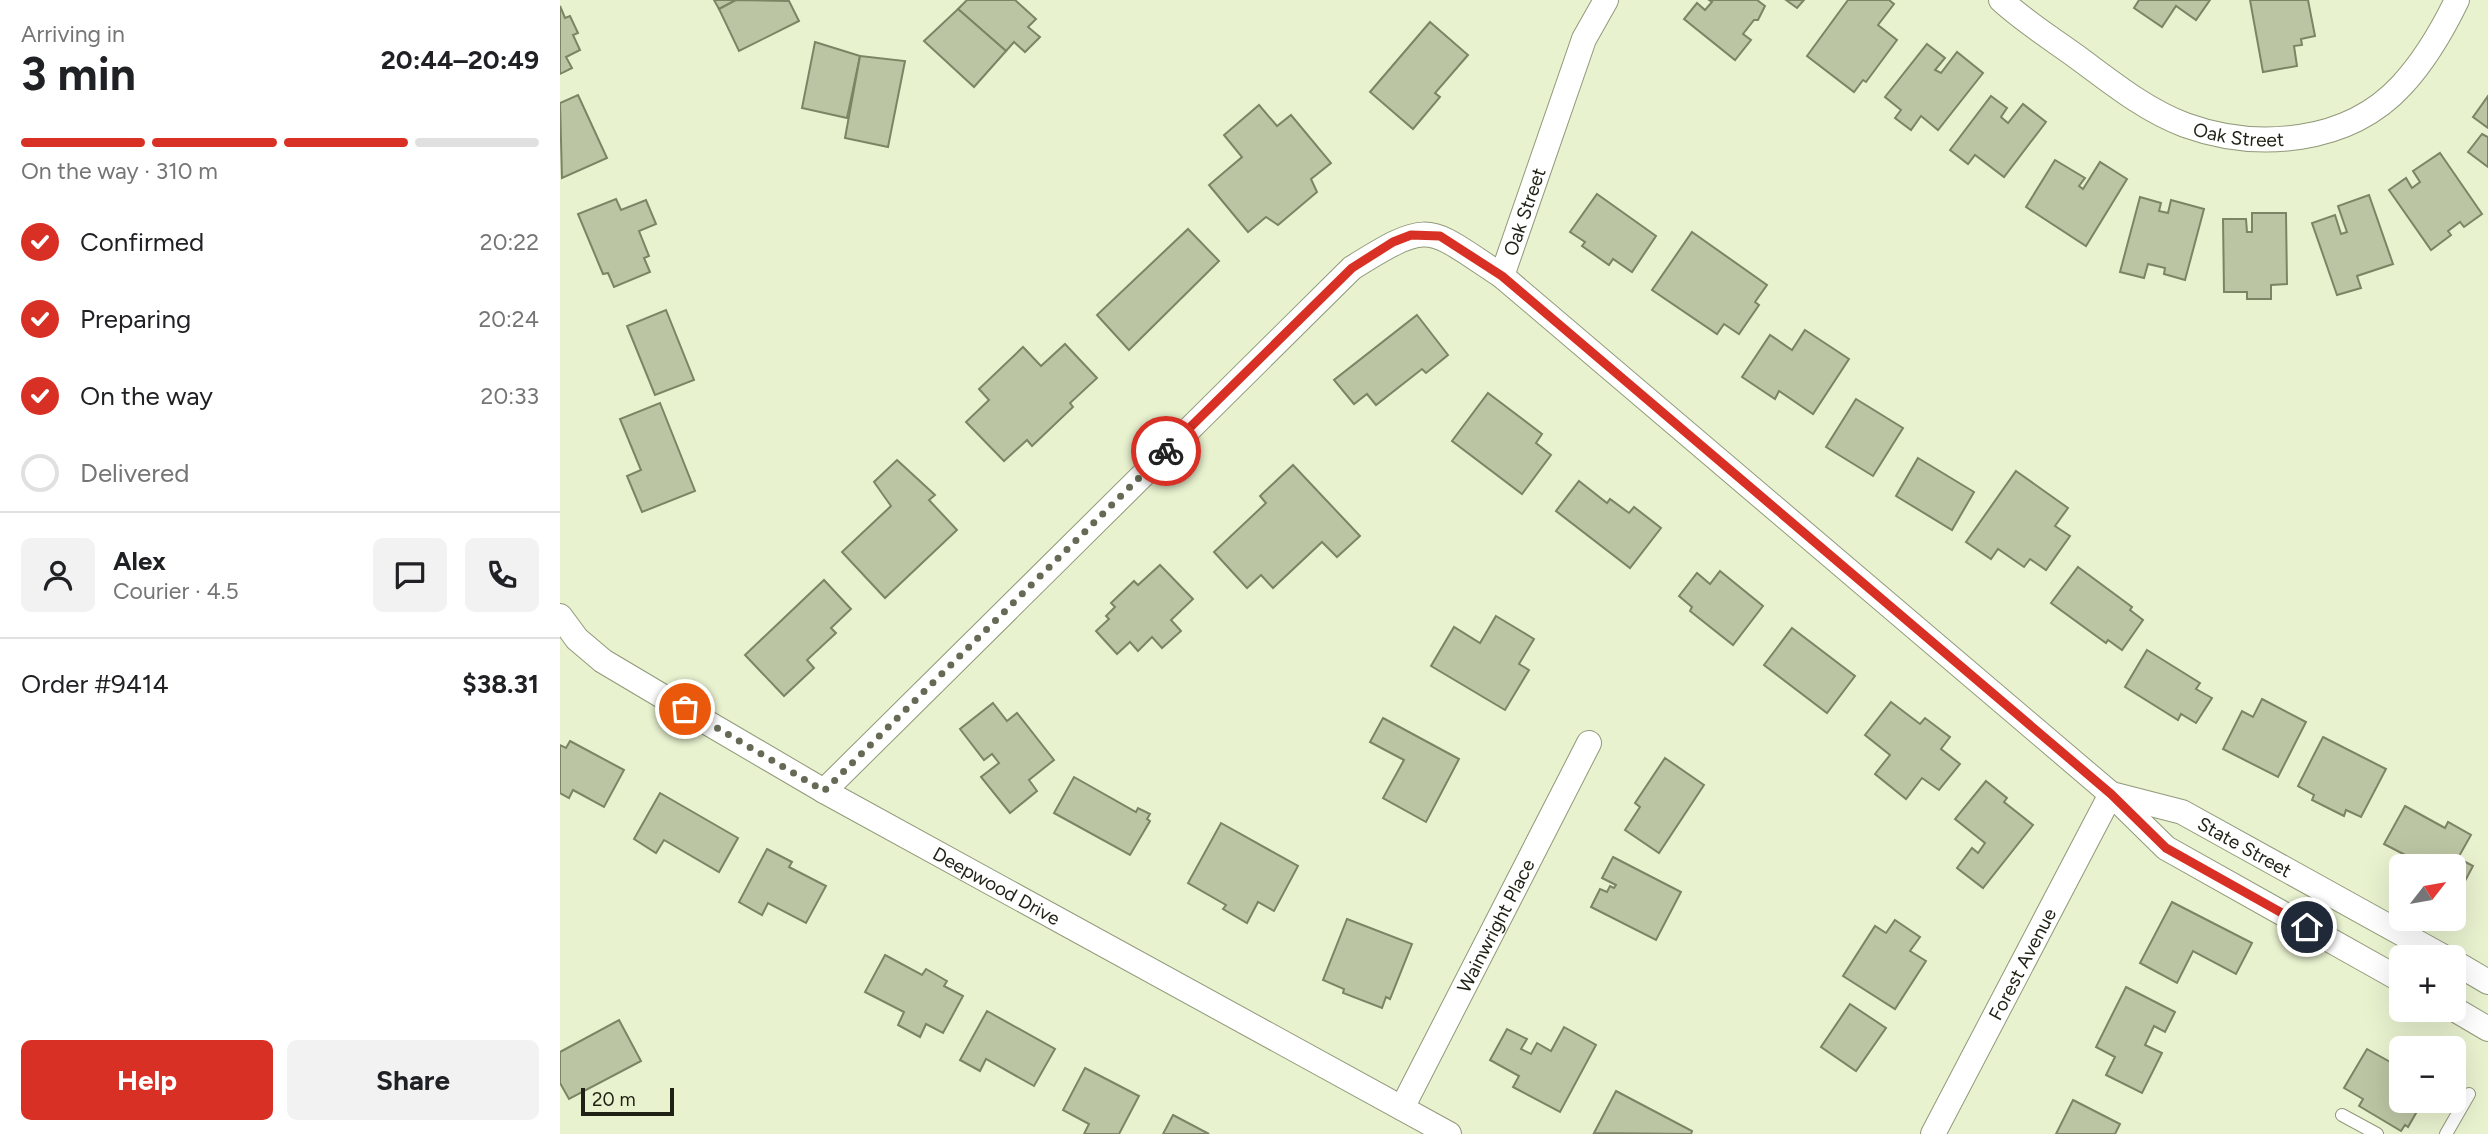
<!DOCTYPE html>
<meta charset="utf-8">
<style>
body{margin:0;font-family:Figtree,sans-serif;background:#f2f2f2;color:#202124;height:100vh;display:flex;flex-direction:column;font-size:26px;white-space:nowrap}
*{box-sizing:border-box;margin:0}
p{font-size:23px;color:#757577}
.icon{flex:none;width:38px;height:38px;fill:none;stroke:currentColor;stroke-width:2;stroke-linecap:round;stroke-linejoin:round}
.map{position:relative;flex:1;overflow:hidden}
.side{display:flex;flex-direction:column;background:#fff;width:560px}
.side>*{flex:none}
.needle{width:46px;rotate:59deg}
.controls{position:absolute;left:1829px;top:854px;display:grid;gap:14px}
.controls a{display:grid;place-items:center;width:77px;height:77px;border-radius:10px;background:#fff;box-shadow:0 7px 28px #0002;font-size:35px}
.scale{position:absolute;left:21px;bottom:18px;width:93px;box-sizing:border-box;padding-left:7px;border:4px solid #1e2114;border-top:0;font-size:19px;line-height:24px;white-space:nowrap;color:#1e2114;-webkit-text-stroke:5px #e8f2cf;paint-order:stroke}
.pin{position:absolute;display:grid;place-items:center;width:60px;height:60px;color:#fff;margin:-30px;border:4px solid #fff;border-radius:50%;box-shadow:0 2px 7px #0007}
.courier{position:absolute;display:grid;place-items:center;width:70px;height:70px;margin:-35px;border:5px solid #d93025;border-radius:50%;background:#fff;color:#222;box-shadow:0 2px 9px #0007}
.summary em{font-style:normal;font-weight:700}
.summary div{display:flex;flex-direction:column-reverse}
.summary{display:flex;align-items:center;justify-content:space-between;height:119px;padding:0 21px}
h1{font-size:46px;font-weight:700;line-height:52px}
.bar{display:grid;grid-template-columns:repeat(4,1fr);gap:10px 7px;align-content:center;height:84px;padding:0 21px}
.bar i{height:9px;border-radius:5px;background:#e0e0e0}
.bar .on{background:#d93025}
.bar p{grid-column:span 4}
.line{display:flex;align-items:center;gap:18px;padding:0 21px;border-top:2px solid #e0e0e0}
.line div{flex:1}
.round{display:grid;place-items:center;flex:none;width:74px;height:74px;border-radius:10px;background:#f2f2f2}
ol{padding:0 21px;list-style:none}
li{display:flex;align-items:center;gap:21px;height:77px}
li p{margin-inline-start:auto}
li .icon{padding:7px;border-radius:50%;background:#d93025;color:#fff;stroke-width:4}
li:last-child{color:#757577}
li i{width:38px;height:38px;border:4px solid #e0e0e0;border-radius:50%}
.cta{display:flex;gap:14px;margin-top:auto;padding:14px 21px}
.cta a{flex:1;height:80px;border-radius:10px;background:#d93025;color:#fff;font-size:28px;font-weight:700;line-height:80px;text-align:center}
.cta a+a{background:#f2f2f2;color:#202124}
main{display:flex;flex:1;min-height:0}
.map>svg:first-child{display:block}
.building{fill:#bbc5a3;stroke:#7b8465;stroke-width:2}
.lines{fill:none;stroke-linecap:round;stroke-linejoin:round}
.lane-casing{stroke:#909979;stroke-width:14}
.street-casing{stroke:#909979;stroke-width:26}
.lane{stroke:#fff;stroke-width:12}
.street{stroke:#fff;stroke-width:24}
.done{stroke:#656a55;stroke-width:7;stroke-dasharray:0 12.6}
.route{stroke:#d93025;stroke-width:9}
.labels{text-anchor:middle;stroke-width:5;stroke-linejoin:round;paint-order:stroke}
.street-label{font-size:19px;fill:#1e2114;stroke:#e8f2cf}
</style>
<main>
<section class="side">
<div class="summary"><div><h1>3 min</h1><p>Arriving in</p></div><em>20:44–20:49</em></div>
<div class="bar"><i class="on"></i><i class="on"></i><i class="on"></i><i></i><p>On the way · 310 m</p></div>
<ol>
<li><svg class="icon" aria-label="check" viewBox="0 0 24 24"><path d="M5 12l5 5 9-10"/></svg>Confirmed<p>20:22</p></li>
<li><svg class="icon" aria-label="check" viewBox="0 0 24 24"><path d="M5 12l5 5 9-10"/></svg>Preparing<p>20:24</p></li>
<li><svg class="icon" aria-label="check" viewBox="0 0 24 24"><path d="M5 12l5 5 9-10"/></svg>On the way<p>20:33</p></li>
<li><i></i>Delivered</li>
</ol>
<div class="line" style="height:126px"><a class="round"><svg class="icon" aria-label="person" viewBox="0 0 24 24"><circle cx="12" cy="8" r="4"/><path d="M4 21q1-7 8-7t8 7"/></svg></a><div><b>Alex</b><p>Courier · 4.5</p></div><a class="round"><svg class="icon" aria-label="chat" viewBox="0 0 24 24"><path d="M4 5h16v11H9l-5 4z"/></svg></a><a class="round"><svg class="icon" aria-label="phone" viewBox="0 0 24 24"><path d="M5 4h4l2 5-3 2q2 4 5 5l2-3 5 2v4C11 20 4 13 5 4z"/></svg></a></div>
<div class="line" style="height:91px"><div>Order #9414</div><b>$38.31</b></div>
<div class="cta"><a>Help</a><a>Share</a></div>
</section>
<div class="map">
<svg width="1928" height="1134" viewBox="0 0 1928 1134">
<rect width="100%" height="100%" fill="#e8f2cf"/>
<!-- building -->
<g class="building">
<path d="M154,0h22l-17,9z"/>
<path d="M176,0l53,1 10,20 -60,30 -20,-42z"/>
<path d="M407,0h48l21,19 -8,8 12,10 -15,15 -11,-10 -8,9 -48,-42z"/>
<path d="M1149,0h48l8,6 -7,14h-4l-11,14 8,6 -16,20 -51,-41 13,-16 8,7 7,-8z"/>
<path d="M1226,0h18l-7,8z"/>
<path d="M1288,0h41l5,4 -16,21 19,15 -31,42 -3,-2 -9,12 -47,-36z"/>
<path d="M1579,0h71l-14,20 -20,-14 -14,21 -28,-19z"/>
<path d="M1690,0h58l7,36 -14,3 1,6 -8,1 3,20 -34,6z"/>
<path d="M0,6l5,12 5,-2 8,17 -5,2 7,15 -14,7 6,11 -12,6z"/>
<path d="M398,9l48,42 -32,36 -50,-46z"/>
<path d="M870,22l38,33 -33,38 5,4 -27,32 -43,-37z"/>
<path d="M255,42l45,14 -13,62 -45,-10z"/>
<path d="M1367,44l18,14 -10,12 6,3 16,-21 26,21 -45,57 -17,-14 -10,14 -16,-12 6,-8 -16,-13z"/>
<path d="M300,56l45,5 -17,86 -43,-9z"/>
<path d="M18,95l29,63 -45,20 -2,-75z"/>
<path d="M1431,96l16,12 -6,9 7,6 15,-19 23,18 -42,55 -29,-22 -7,9 -18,-14z"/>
<path d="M1928,96v32l-15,-11z"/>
<path d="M699,105l18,21 14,-11 40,48 -20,16 6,13 -39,33 -12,-8 -18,15 -39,-47 33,-28 -18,-22z"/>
<path d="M1922,134l6,3v30l-20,-15z"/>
<path d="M1880,153l42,61 -18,13 -4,-5 -12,9 3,4 -20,15 -42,-60 17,-12 6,10 8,-6 -7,-11z"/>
<path d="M1495,160l30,18 -6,8 4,3 17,-27 27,17 -41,67 -60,-39z"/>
<path d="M1037,194l59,42 -24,36 -19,-13 -4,6 -27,-19 3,-4 -15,-10z"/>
<path d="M1809,195l24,69 -36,12 4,12 -24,7 -25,-72 23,-8 6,19 6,-2 -9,-26z"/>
<path d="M1580,197l21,6 -2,8 9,2 3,-13 33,9 -19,71 -21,-6 1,-6 -17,-4 -4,14 -24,-6z"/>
<path d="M56,199l5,11 25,-10 10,24 -17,7 10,25 -5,2 6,14 -36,15 -6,-14 -5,1 -25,-60z"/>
<path d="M1692,213h34l1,71 -16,1v14h-24v-7h-23l-1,-73h23l1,13h5z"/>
<path d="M628,229l31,32 -90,89 -32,-35z"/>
<path d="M1132,232l75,53 -12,17 4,3 -20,29 -15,-10 -7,10 -65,-44z"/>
<path d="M106,310l28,70 -39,15 -28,-69z"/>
<path d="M857,315l31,40 -22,18 -4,-4 -46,36 -9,-11 -13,10 -20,-24z"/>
<path d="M1245,330l44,29 -36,55 -34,-23 -4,8 -33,-22 28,-42 22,15z"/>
<path d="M505,344l32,34 -27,25 3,4 -41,39 -5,-6 -23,21 -38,-39 23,-22 -10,-11 44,-42 18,19z"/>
<path d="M928,393l54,41 -6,9 15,12 -29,39 -70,-53z"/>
<path d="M1296,399l47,29 -30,48 -47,-29z"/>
<path d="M100,403l35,88 -53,21 -15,-36 14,-6 -21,-51z"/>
<path d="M1358,458l56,34 -22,38 -56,-34z"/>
<path d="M337,460l38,35 -6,5 28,30 -72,68 -43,-46 49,-46 -17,-24z"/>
<path d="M733,465l67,71 -23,21 -15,-15 -49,46 -12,-13 -14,13 -33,-36 52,-49 -6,-7z"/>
<path d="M1456,471l52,37 -13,18 15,10 -24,34 -16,-11 -6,8 -26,-18 -7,10 -25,-17z"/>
<path d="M1019,481l28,22 3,-4 19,14 5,-6 27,21 -31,40 -74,-57z"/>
<path d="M600,565l33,34 -22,21 10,11 -19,17 -10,-11 -14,14 -8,-9 -13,12 -21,-23 13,-12 -3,-3 9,-9 -4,-4 23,-22 4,4z"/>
<path d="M1518,567l54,40 -2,3 13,10 -21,30 -14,-10 -2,3 -55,-40z"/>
<path d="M1160,571l43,35 -30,39 -43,-34 2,-4 -13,-11 18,-23 13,11z"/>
<path d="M264,580l27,29 -20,19 5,5 -29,27 7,8 -30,28 -39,-41z"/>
<path d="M936,616l38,23 -15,25 10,6 -24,40 -74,-44 23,-39 26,16z"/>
<path d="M1232,628l63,48 -28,37 -63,-48z"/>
<path d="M1587,650l53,33 -4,6 16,9 -16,25 -15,-9 -3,6 -53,-33z"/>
<path d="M1702,699l44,23 -28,55 -55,-28 19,-38 11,6z"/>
<path d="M1331,702l29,22 5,-6 25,19 -9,12 19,15 -21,26 -17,-12 -16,21 -31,-25 15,-19 -25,-20z"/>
<path d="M433,703l14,18 10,-8 37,47 -25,20 8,11 -27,22 -29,-36 18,-14 -7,-9 -8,6 -24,-31z"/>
<path d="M823,718l76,41 -33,63 -43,-24 21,-38 -34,-18z"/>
<path d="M1763,737l63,32 -25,48 -15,-7 -2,6 -32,-16 2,-5 -16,-9z"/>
<path d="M10,741l54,29 -20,37 -31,-17 -4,8 -9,-5v-48l6,3z"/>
<path d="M1105,758l39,27 -45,68 -34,-23 15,-23 -5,-4z"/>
<path d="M514,777l62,35 2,-4 12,6 -3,5 3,2 -20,34 -76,-42z"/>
<path d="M1426,781l21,17 -3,4 29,23 -50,63 -26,-20 15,-20 6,5 7,-10 -30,-24z"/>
<path d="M100,793l78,45 -19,34 -55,-32 -8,13 -22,-14z"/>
<path d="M1845,806l40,22 3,-6 23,13 -13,23 15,8 -16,30 -3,-2v-28h-45l4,-7 -29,-15z"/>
<path d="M661,823l77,43 -24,45 -16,-9 -11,21 -24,-14 3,-4 -38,-22z"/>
<path d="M207,849l25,13 -3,5 37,19 -20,37 -38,-20 -6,12 -23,-13z"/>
<path d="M1053,857l68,35 -25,48 -65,-33 9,-18 7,3 3,-6 4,2 2,-3 -14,-7z"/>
<path d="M1612,902l80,41 -16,31 -43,-23 -16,32 -37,-20z"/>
<path d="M787,919l65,25 -22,55 -4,-2 -4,11 -39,-15 1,-4 -21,-9z"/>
<path d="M1335,920l25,17 -10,14 16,10 -31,48 -52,-33 32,-50 11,7z"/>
<path d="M325,955l37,20 4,-6 21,12 -3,5 19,10 -20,37 -17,-9 -6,13 -22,-12 6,-13 -39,-20z"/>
<path d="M1566,987l49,25 -10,20 -11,-6 -9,19 17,8 -20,40 -36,-18 9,-18 -19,-10z"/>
<path d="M1290,1004l36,24 -30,43 -35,-24z"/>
<path d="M427,1011l68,38 -21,37 -48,-27 -6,12 -20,-11z"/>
<path d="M59,1020l22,41 -72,38 -9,-16v-31z"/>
<path d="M1004,1027l32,18 -36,67 -47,-25 6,-11 -29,-16 17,-31 20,10 -6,10 10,5 6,-11 14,8z"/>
<path d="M1807,1049l34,19v33h22l-15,26 -3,-2 -4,6 -42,-25 4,-7 -19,-11z"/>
<path d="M525,1068l54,28 -20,38h-35l5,-10 -26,-14z"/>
<path d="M1056,1091l76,40 -1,3 -97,-1z"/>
<path d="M1513,1100l47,24 -5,10h-59z"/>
<path d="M613,1115l36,19h-46z"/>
</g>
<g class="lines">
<!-- lane casing -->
<g class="lane-casing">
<g id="lane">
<path d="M1782,1115l35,19"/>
<path d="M1886,1134l23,-40"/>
</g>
</g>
<!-- street casing -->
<g class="street-casing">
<g id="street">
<path id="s1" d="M1441,0c24,22 50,38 76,57 34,25 68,53 108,68 72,26 163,19 217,-40 24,-26 40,-54 55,-85"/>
<path id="s2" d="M942,276l82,-237 22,-39"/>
<path id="s3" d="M0,616l17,23 26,22 64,38 157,92 625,343"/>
<path d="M264,791l528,-523c80,-50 75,-41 150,8l609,518 55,54 235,132"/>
<path id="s4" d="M1552,794l70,18 262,145"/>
<path d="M1894,962l34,20"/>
<path d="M1894,1009l34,20"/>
<path id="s5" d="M842,1108l187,-365"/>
<path id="s6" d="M1373,1134l178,-340"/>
</g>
</g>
<!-- lane -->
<use href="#lane" class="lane"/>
<!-- street -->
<use href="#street" class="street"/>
</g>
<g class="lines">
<!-- done -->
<path class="done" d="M125,709l139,82 342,-340"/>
<!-- route -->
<path class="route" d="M606,451l186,-183 41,-26 18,-7 29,1 62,40 609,518 55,54 141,79"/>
</g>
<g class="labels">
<!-- street labels -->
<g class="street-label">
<text dy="7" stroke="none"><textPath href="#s1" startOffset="278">Oak Street</textPath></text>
<text dy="7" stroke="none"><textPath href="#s2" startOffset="68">Oak Street</textPath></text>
<text dy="7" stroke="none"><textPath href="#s4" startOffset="144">State Street</textPath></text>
<text dy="7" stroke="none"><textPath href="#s3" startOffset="516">Deepwood Drive</textPath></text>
<text dy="7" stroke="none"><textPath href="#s5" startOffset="205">Wainwright Place</textPath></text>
<text dy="7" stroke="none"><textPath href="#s6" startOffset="192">Forest Avenue</textPath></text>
</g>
</g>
</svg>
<div class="controls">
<a><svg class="needle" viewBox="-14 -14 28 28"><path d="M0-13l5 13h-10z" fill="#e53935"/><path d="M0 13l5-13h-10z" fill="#757577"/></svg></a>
<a>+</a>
<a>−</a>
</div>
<div class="scale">20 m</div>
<div class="pin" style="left:125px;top:709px;background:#ea580c"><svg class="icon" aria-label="bag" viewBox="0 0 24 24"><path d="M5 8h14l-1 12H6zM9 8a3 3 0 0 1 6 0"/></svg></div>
<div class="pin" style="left:1747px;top:927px;background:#1f2937"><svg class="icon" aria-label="home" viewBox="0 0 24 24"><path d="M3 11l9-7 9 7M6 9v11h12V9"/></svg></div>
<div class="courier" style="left:606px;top:451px"><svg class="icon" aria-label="bike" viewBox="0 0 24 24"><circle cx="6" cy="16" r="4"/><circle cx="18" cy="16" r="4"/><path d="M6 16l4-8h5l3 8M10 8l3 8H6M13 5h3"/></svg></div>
</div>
</main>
